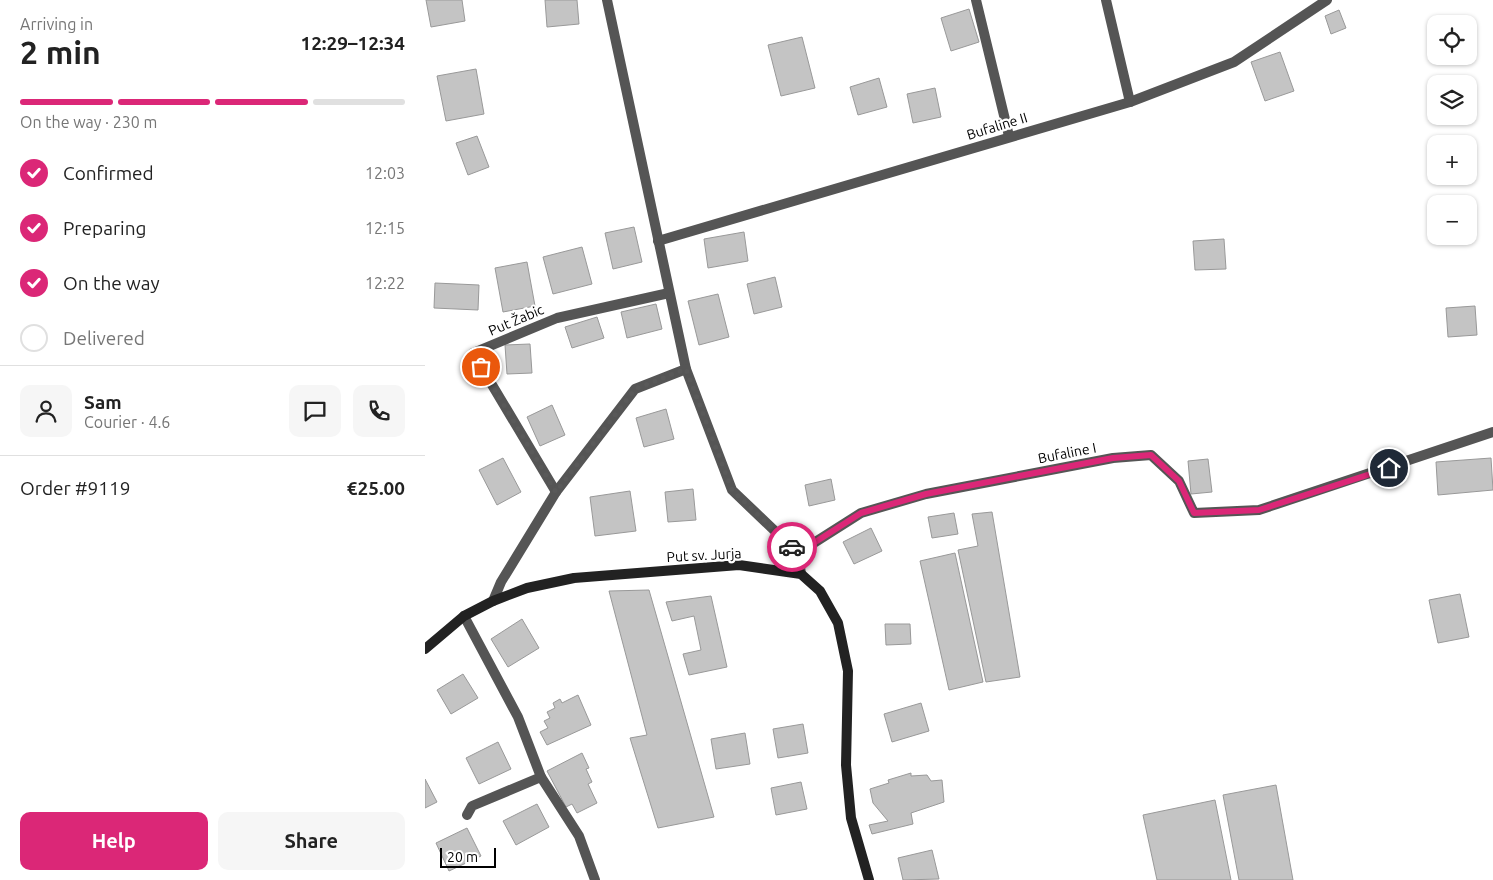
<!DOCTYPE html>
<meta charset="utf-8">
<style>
body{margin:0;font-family:Ubuntu,sans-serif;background:#f6f6f6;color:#222;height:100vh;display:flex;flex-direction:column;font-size:19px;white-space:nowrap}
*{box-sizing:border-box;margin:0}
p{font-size:16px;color:#767676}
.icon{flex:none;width:28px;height:28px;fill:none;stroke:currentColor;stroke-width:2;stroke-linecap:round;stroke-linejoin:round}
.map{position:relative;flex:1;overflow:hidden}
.side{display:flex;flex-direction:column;background:#fff;width:425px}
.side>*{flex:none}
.controls{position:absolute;left:1002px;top:15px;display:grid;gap:10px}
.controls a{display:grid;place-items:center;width:50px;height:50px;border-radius:10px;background:#fff;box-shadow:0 1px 4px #0004;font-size:25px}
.scale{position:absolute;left:15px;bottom:12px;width:56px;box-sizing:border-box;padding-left:5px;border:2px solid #000;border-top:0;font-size:14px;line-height:18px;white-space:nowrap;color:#000;-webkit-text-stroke:4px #fff;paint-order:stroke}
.pin{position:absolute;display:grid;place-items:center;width:42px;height:42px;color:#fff;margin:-21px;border:2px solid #fff;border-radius:50%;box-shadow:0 1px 5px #0007}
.courier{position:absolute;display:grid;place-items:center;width:50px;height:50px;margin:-25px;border:4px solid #db2777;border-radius:50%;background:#fff;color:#222;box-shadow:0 1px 6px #0007}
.summary em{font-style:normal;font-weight:700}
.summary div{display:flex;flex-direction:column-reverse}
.summary{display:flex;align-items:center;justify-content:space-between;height:85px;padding:0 20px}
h1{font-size:32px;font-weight:700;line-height:38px}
.bar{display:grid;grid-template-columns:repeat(4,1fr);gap:8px 5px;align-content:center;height:60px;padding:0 20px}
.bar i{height:6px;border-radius:4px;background:#e0e0e0}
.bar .selected{background:#db2777}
.bar p{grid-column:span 4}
.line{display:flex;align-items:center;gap:12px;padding:0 20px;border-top:1px solid #e0e0e0}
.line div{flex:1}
.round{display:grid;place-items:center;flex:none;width:52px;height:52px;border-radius:10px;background:#f6f6f6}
ol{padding:0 20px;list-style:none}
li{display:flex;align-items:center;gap:15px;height:55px}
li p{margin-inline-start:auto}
li .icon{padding:5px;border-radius:50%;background:#db2777;color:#fff;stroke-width:4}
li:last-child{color:#767676}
li i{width:28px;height:28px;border:2px solid #e0e0e0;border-radius:50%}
.button{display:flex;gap:10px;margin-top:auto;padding:10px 20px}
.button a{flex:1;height:58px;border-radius:10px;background:#db2777;color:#fff;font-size:20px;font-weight:700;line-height:58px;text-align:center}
.button a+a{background:#f6f6f6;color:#222}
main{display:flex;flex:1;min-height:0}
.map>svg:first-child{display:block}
.building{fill:#c4c4c4;stroke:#999}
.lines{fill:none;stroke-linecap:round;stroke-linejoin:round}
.lane{stroke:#555;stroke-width:10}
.street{stroke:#555;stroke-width:10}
.secondary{stroke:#222;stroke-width:10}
.done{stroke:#595959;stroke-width:5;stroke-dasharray:0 9}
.route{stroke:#db2777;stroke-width:6}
.labels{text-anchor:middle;stroke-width:4.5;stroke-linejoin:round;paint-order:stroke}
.street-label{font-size:14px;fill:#000;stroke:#fff}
</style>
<main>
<section class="side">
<div class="summary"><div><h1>2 min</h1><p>Arriving in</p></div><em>12:29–12:34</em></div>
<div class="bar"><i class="selected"></i><i class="selected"></i><i class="selected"></i><i></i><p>On the way · 230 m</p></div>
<ol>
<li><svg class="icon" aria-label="check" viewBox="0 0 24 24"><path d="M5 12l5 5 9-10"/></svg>Confirmed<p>12:03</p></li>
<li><svg class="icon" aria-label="check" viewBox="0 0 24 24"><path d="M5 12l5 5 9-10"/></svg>Preparing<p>12:15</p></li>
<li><svg class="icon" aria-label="check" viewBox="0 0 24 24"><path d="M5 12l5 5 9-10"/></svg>On the way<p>12:22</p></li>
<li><i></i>Delivered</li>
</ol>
<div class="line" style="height:90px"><a class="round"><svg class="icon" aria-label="person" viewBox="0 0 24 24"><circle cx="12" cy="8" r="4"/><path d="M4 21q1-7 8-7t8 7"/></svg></a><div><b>Sam</b><p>Courier · 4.6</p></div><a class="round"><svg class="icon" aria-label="chat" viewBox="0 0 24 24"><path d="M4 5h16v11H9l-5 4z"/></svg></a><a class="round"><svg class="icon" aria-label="phone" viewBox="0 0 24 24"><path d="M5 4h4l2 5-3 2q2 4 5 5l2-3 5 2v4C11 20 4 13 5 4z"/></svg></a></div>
<div class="line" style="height:65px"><div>Order #9119</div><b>€25.00</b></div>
<div class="button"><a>Help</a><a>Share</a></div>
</section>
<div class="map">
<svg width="1068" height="880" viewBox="0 0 1068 880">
<rect width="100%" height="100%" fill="#fff"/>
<!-- building -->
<g class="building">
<path d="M1,0h36l3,21 -34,6z"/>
<path d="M120,0h32l2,24 -32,3z"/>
<path d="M544,9l10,33 -28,9 -10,-33z"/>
<path d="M914,10l7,18 -15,6 -6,-18z"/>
<path d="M377,37l13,51 -34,8 -13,-51z"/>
<path d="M855,52l14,39 -29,10 -14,-39z"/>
<path d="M51,69l8,45 -38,7 -9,-45z"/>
<path d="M454,78l8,29 -29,8 -8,-28z"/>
<path d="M510,88l6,29 -28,6 -6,-29z"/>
<path d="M52,136l12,31 -21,8 -12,-32z"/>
<path d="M209,227l8,35 -29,7 -8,-36z"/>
<path d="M319,232l4,29 -40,7 -4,-29z"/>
<path d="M799,239l2,30 -31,1 -2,-29z"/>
<path d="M157,247l10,37 -39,10 -10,-37z"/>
<path d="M102,262l8,44 -32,6 -8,-44z"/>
<path d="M350,277l7,30 -28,7 -7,-30z"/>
<path d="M10,283l44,2 -1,25 -44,-2z"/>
<path d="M293,294l11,43 -30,8 -11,-44z"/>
<path d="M231,304l6,25 -35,9 -6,-26z"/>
<path d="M1050,306l2,29 -29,2 -2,-29z"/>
<path d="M172,317l7,21 -32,10 -7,-21z"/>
<path d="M105,344l2,29 -25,1 -2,-29z"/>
<path d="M127,405l13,30 -25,11 -13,-29z"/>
<path d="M241,409l8,30 -30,8 -8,-29z"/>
<path d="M78,458l18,34 -24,13 -18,-35z"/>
<path d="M1066,458l2,32 -55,5 -2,-33z"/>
<path d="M783,459l4,33 -21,2 -3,-33z"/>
<path d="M406,479l4,21 -26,6 -4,-21z"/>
<path d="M268,489l3,31 -28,2 -3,-30z"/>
<path d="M205,491l6,40 -41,5 -5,-39z"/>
<path d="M567,512l28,165 -34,5 -28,-132 20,-4 -6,-32z"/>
<path d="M529,513l4,21 -26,4 -4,-21z"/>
<path d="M446,528l11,23 -28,13 -11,-22z"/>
<path d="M530,553l28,129 -34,8 -29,-129z"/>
<path d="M224,590l65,227 -56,11 -28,-90 17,-3 -38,-144z"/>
<path d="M1035,594l9,43 -31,6 -9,-43z"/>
<path d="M286,596l16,71 -38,8 -6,-21 18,-4 -7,-34 -22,5 -6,-19z"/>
<path d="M97,619l17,29 -31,19 -17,-28z"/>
<path d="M460,624h25l1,20 -25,1z"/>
<path d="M38,674l15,24 -27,16 -14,-24z"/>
<path d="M153,695l13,30 -44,20 -7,-13 8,-4 -4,-7 6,-3 -3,-6 8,-4 -2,-5 7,-4 2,4z"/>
<path d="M496,703l8,28 -37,11 -8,-28z"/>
<path d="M378,724l5,29 -30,5 -5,-29z"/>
<path d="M320,733l5,31 -34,5 -5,-30z"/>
<path d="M73,742l13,27 -32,15 -13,-26z"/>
<path d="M157,753l7,15 -3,1 6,13 -4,2 9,19 -20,10 -5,-9 -6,3 -19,-36z"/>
<path d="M486,773v3l16,-1 4,6 11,-1 2,22 -33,11 2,11 -41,10 -3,-9 19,-4 -15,-18 -3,-14 19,-6 -1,-3z"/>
<path d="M0,779l12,23 -12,6z"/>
<path d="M376,782l6,27 -31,6 -5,-27z"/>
<path d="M851,785l17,95h-54l-16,-85z"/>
<path d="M790,800l16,80h-74l-14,-65z"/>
<path d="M112,804l12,23 -33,18 -13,-24z"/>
<path d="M42,828l14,28 -32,15 -13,-28z"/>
<path d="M507,850l7,29 -36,1 -5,-22z"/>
</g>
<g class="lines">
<!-- lane -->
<g class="lane">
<path d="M551,0l33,136"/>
<path d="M681,0l24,102"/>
<path d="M373,553l63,-40 65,-19 187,-36 38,-3 28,26 15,32 65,-3 234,-78"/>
<path d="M42,815l5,-9 69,-29"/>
</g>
<!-- street -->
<g class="street">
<path d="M182,0l79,369 46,121 66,63 3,21"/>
<path d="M233,241l472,-139 104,-40 93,-62"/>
<path d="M131,492l-83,-139 84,-35 112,-25"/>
<path d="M68,601l8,-19 55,-90 79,-103 51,-20"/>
<path d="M39,616l54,101 23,60 38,59 16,44"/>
</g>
<!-- secondary -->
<path class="secondary" d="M0,649l39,-33 29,-15 34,-13 47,-10 165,-13 62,9 19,17 18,32 10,48 -2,94 5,53 18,62"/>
</g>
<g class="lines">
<!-- done -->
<path class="done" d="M56,367l75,125 79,-103 51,-20 46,121 60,57"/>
<!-- route -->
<path class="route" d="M367,547l6,6 63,-40 65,-19 187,-36 38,-3 28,26 15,32 65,-3 130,-42"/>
</g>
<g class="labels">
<!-- street labels -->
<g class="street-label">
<text transform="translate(572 126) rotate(-17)" y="5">Bufaline II</text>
<text transform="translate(91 320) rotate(-23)" y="5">Put Žabic</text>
<text transform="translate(642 453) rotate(-11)" y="5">Bufaline I</text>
<text transform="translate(279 555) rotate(-3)" y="5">Put sv. Jurja</text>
</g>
</g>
</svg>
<div class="controls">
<a><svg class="icon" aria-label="locate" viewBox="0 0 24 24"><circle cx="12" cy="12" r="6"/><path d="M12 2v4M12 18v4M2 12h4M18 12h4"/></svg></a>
<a><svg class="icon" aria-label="layers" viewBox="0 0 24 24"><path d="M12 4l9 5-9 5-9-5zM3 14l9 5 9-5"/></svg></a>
<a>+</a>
<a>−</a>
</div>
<div class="scale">20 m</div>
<div class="pin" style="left:56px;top:367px;background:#ea580c"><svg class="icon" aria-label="bag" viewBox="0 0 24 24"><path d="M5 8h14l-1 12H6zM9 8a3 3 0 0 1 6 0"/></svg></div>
<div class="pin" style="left:964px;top:468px;background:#1f2937"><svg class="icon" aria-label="home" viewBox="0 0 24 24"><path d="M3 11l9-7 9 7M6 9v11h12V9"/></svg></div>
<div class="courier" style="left:367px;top:547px"><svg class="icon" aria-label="car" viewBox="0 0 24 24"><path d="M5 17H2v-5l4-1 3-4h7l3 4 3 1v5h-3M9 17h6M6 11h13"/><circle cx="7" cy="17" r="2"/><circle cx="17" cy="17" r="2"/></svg></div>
</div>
</main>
